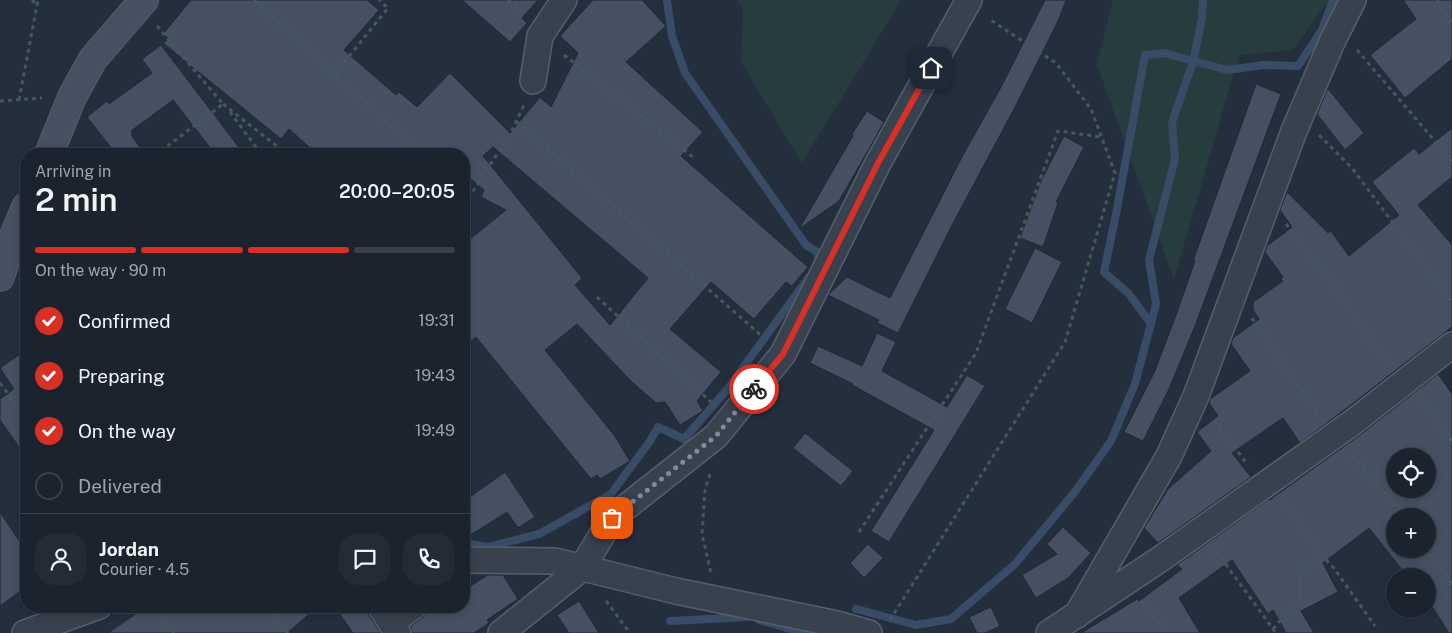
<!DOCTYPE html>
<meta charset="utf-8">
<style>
body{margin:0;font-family:"Public Sans",sans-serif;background:#242b36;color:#f1f3f6;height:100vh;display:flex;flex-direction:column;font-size:19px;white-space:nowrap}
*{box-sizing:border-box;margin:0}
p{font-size:16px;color:#a0a4aa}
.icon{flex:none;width:28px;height:28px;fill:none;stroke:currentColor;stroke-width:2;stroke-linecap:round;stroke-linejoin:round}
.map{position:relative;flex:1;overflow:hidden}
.panel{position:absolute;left:20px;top:148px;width:450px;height:465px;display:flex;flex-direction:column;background:#1b232e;border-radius:20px;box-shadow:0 2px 8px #0003,0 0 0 1px #39404a}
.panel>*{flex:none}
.tools{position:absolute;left:1386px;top:448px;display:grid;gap:10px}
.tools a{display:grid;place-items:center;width:50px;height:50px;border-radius:50%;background:#1b232e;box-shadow:0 2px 8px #0003,0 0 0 1px #39404a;font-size:25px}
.pin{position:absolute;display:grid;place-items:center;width:42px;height:42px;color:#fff;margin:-21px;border-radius:10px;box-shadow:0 2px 8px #0006}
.courier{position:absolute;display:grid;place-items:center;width:50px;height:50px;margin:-25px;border:4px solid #d93025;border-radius:50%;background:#fff;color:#222;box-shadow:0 1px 6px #0007}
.head em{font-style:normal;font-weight:600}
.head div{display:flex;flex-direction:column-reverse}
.head{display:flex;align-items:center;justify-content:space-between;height:85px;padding:0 15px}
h1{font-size:32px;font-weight:600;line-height:38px}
.bar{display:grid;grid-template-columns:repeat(4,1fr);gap:8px 5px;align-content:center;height:60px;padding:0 15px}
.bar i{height:6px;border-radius:4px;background:#39404a}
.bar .on{background:#d93025}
.bar p{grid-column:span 4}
.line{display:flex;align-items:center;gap:12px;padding:0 15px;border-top:1px solid #39404a}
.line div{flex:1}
.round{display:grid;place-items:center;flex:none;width:52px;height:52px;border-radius:20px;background:#242b36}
ol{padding:0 15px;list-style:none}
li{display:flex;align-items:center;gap:15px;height:55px}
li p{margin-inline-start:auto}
li .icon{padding:5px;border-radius:50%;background:#d93025;color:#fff;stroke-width:4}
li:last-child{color:#a0a4aa}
li i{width:28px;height:28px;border:2px solid #39404a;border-radius:50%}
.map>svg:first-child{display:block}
.green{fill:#263c3f}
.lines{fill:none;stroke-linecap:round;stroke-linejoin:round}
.stream{stroke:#394c67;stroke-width:8}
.building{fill:#455162;stroke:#1f2835;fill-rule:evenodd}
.street-casing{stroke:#565f6c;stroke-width:28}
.secondary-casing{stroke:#565f6c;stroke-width:30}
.path{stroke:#44595c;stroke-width:3;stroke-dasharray:4 4;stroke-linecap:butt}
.street{stroke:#38414e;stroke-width:25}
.secondary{stroke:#465061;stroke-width:28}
.done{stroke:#828b98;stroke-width:5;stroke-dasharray:0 9}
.route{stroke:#d93025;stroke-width:6}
</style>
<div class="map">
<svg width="1452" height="633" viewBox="0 0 1452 633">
<rect width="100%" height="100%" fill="#242f3e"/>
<!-- green -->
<g class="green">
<path d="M737,0h164l-99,163 -61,-101 2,-53z"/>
<path d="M1113,0h216l-36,50 -54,5 -65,224 -77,-214z"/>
</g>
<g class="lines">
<!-- stream -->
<g class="stream">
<path d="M667,0l5,36 13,37 121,172 13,8 -2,10"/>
<path d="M1151,324l-22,-30 -25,-22 12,-58 29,-159 19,-2 63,17 37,-5 34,1 24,-36 11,-30"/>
<path d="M464,543l24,4 51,-13 72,-40 39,-53 8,-14 26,12 42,-48 83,-114"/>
<path d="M856,609l60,16 35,-6 64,-55 59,-71 37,-52 24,-57 21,-80 -7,-44 26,-101 -3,-37 21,-60 9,-44 1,-18"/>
<path d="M759,620l46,13"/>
<path d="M670,621l77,-4"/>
</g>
</g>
<!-- building -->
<g class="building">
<path d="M191,0h176l12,10 -35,40 52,45 3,-3 18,15 33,-34 60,60 30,-36 11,10 27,-54 -18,-17 33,-36h49l24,26 -40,36 77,70 -22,24 127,111 -16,19 -6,-4 -32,37 -43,-37 -41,47 51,43 -24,29 6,10 -23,14 -15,-23 -9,1 -25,-22 -54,-57 -32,26 69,85 16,26 -30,18 -3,-4 -6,4 -115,-142 -12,10v-103l42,-34 -25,-13 3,-7 -19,-16 -1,1v-21h-147l-28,-25 -8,10 -118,-96 6,-4 -6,-5zM493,147l155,131 -38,47 -35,-40 7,-7 -99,-122z"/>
<path d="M462,0h76l-16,18 5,5 -17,19z"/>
<path d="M1045,0h21l-7,19 -46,92 -61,114 -54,108 -21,-10 2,-3 -51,-25 19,-18 43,21 73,-143 37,-66z"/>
<path d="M1403,0h49v59l-47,39 -35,-43 46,-36z"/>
<path d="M161,45l83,109h-29l-42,-54 -42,31 2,2 -2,2 14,19h-29l-29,-37 20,-16 2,3 43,-31 -10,-14z"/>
<path d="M1256,84l25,10 -86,232 -26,63 -26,52 -19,-9 30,-59 21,-55 20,-57h-2z"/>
<path d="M1327,90h2l35,43 -19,17 -28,-36z"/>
<path d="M867,111l17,11 -10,18 -35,61 -40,28 54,-93 -1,-2z"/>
<path d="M1452,128v49l-34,28 34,40v82l-109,84 -43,32 -17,-25 -51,35 19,24 -93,66 -14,-15 24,-39 43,-38 -14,-19 21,-16 -9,-13 1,-4 40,-28 -19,-27 2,-6 26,-19 -6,-9v-8l30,-21 -2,-2 2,-2 -18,-25 2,-6 25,-19 -12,-17 7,-18 41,41 3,-2 18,25 50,-41 -27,-33 42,-34 5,6z"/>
<path d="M1064,136l20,11 -28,55 2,1 -15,44 -23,-9 21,-57z"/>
<path d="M1035,248l27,14 -30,61 -27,-14z"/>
<path d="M877,333l19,9 -14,29 65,36 20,-32 18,11 -96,156 -18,-11 63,-101 -82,-45 1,-1 -43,-21 8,-17 44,20z"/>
<path d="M26,350v107l-26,-37v-21l14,-10 -14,-21z"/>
<path d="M1438,374l14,20v239h-3l-21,-33v-24h-21l-38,-48 -46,35 15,29 -37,19 13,22h-28l-13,-23 -5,4 -36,-54 -53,38 21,35h-119l56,-34 2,2 43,-32 -5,-4 92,-66 1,1 5,-4 85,-61zM1395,456h33v33h-33zM1395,516h33v33h-33z"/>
<path d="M805,433l48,38 -12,15 -48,-38z"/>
<path d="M505,472l30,45 -17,11 -11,-16 -43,27v-38z"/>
<path d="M0,512l26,39v36l-26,19z"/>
<path d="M1063,527l28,26 -23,25 -32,20 -14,-23 35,-21 -10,-10z"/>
<path d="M868,544l15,14 -19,20 -14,-15z"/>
<path d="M488,575h15l15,24 -31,21 2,3 -15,10h-62l-1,-7 12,-9 4,-5 1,-6h36v-16z"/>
<path d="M579,601l20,32h-30l-12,-18z"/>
<path d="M147,606h172l-32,27h-179z"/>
<path d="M334,606h32l2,8 13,19h-28z"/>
<path d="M991,607l9,19 -15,7h-8l-8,-16z"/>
</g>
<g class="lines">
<!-- street casing -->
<g class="street-casing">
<g id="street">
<path d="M533,81l7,-45 24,-36"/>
<path d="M464,560l91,1 121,30 161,33 32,9"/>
<path d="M380,606l18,27"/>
<path d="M1077,615l92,-159 27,-60 98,-265 38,-89 21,-42"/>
<path d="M391,623l23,-17"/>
<path d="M25,633l74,-27"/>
<path d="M501,633l81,-65 30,-50 104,-82 67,-82 95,-191 91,-163"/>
<path d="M1049,633l110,-73 193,-137 100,-78"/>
</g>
</g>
<!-- secondary casing -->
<g class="secondary-casing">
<g id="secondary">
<path d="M49,154l23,-57 21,-38 51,-59"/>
<path d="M0,277l11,-34 15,-36"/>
</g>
</g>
<!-- path -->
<g class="path">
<path d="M32,0l5,5"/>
<path d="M254,0l163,149 -4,5"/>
<path d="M508,0l17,13"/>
<path d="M1437,0l15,22"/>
<path d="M157,26l66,78 -66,50"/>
<path d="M1357,50l95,111"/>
<path d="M564,55l129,102"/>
<path d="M334,75l54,-67 -9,-8"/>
<path d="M19,100l19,-100"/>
<path d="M0,101l42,-3"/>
<path d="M223,104l64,50"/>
<path d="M230,112l31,42"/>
<path d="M516,121l247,216"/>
<path d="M1319,135l33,33 100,134"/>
<path d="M464,205l46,-71 14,-29"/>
<path d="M1286,224l46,60 55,79"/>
<path d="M597,297l114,105"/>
<path d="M1252,318l67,98"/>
<path d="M0,383l26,35"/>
<path d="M1422,399l30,42"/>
<path d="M1214,420l34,45"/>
<path d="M1352,456l33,36 18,24"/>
<path d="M710,474l-5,16 -3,44 9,39"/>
<path d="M1282,503c20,19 31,45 51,64l42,59"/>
<path d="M859,532l117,-179 82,-222 43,6"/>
<path d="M1426,549l26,35"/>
<path d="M1216,551l60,82"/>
<path d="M606,601l24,32"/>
<path d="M1143,601l24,32"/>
<path d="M154,606l20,27"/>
<path d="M268,606l20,27"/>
<path d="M890,620l175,-278 50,-169 -24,-64 -35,-46 -67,-44"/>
<path d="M1273,629l28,-33 -1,-26 24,-11"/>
</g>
<!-- street -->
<use href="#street" class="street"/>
<!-- secondary -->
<use href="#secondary" class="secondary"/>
</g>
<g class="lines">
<!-- done -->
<path class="done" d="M612,518l104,-82 38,-47"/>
<!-- route -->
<path class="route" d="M754,389l29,-35 95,-191 53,-95"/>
</g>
</svg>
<div class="tools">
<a><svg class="icon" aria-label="locate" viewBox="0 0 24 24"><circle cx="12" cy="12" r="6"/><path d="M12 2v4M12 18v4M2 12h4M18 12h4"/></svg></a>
<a>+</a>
<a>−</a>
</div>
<div class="pin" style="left:612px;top:518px;background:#ea580c"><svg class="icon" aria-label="bag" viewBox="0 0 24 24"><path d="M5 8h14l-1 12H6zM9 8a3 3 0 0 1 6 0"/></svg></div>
<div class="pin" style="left:931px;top:68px;background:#1f2937"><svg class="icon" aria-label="home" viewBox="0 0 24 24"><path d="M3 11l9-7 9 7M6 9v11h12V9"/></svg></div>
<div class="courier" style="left:754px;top:389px"><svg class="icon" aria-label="bike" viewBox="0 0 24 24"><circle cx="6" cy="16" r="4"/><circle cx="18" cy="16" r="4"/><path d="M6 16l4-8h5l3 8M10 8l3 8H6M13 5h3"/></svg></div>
<section class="panel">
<div class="head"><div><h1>2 min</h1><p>Arriving in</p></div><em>20:00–20:05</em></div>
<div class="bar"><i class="on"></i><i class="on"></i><i class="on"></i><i></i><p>On the way · 90 m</p></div>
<ol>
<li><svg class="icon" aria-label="check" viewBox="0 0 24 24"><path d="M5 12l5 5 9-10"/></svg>Confirmed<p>19:31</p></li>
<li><svg class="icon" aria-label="check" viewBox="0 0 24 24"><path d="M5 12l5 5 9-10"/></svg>Preparing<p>19:43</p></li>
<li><svg class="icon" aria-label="check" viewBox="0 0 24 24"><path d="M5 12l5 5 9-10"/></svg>On the way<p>19:49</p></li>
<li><i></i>Delivered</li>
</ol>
<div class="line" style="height:90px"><a class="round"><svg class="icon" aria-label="person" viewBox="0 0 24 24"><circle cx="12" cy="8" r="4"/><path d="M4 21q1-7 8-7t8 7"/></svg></a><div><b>Jordan</b><p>Courier · 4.5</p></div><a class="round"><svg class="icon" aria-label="chat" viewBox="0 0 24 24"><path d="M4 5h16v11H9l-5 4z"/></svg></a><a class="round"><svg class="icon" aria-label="phone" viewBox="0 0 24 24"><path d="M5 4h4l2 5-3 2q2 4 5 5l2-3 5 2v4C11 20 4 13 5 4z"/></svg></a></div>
</section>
</div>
